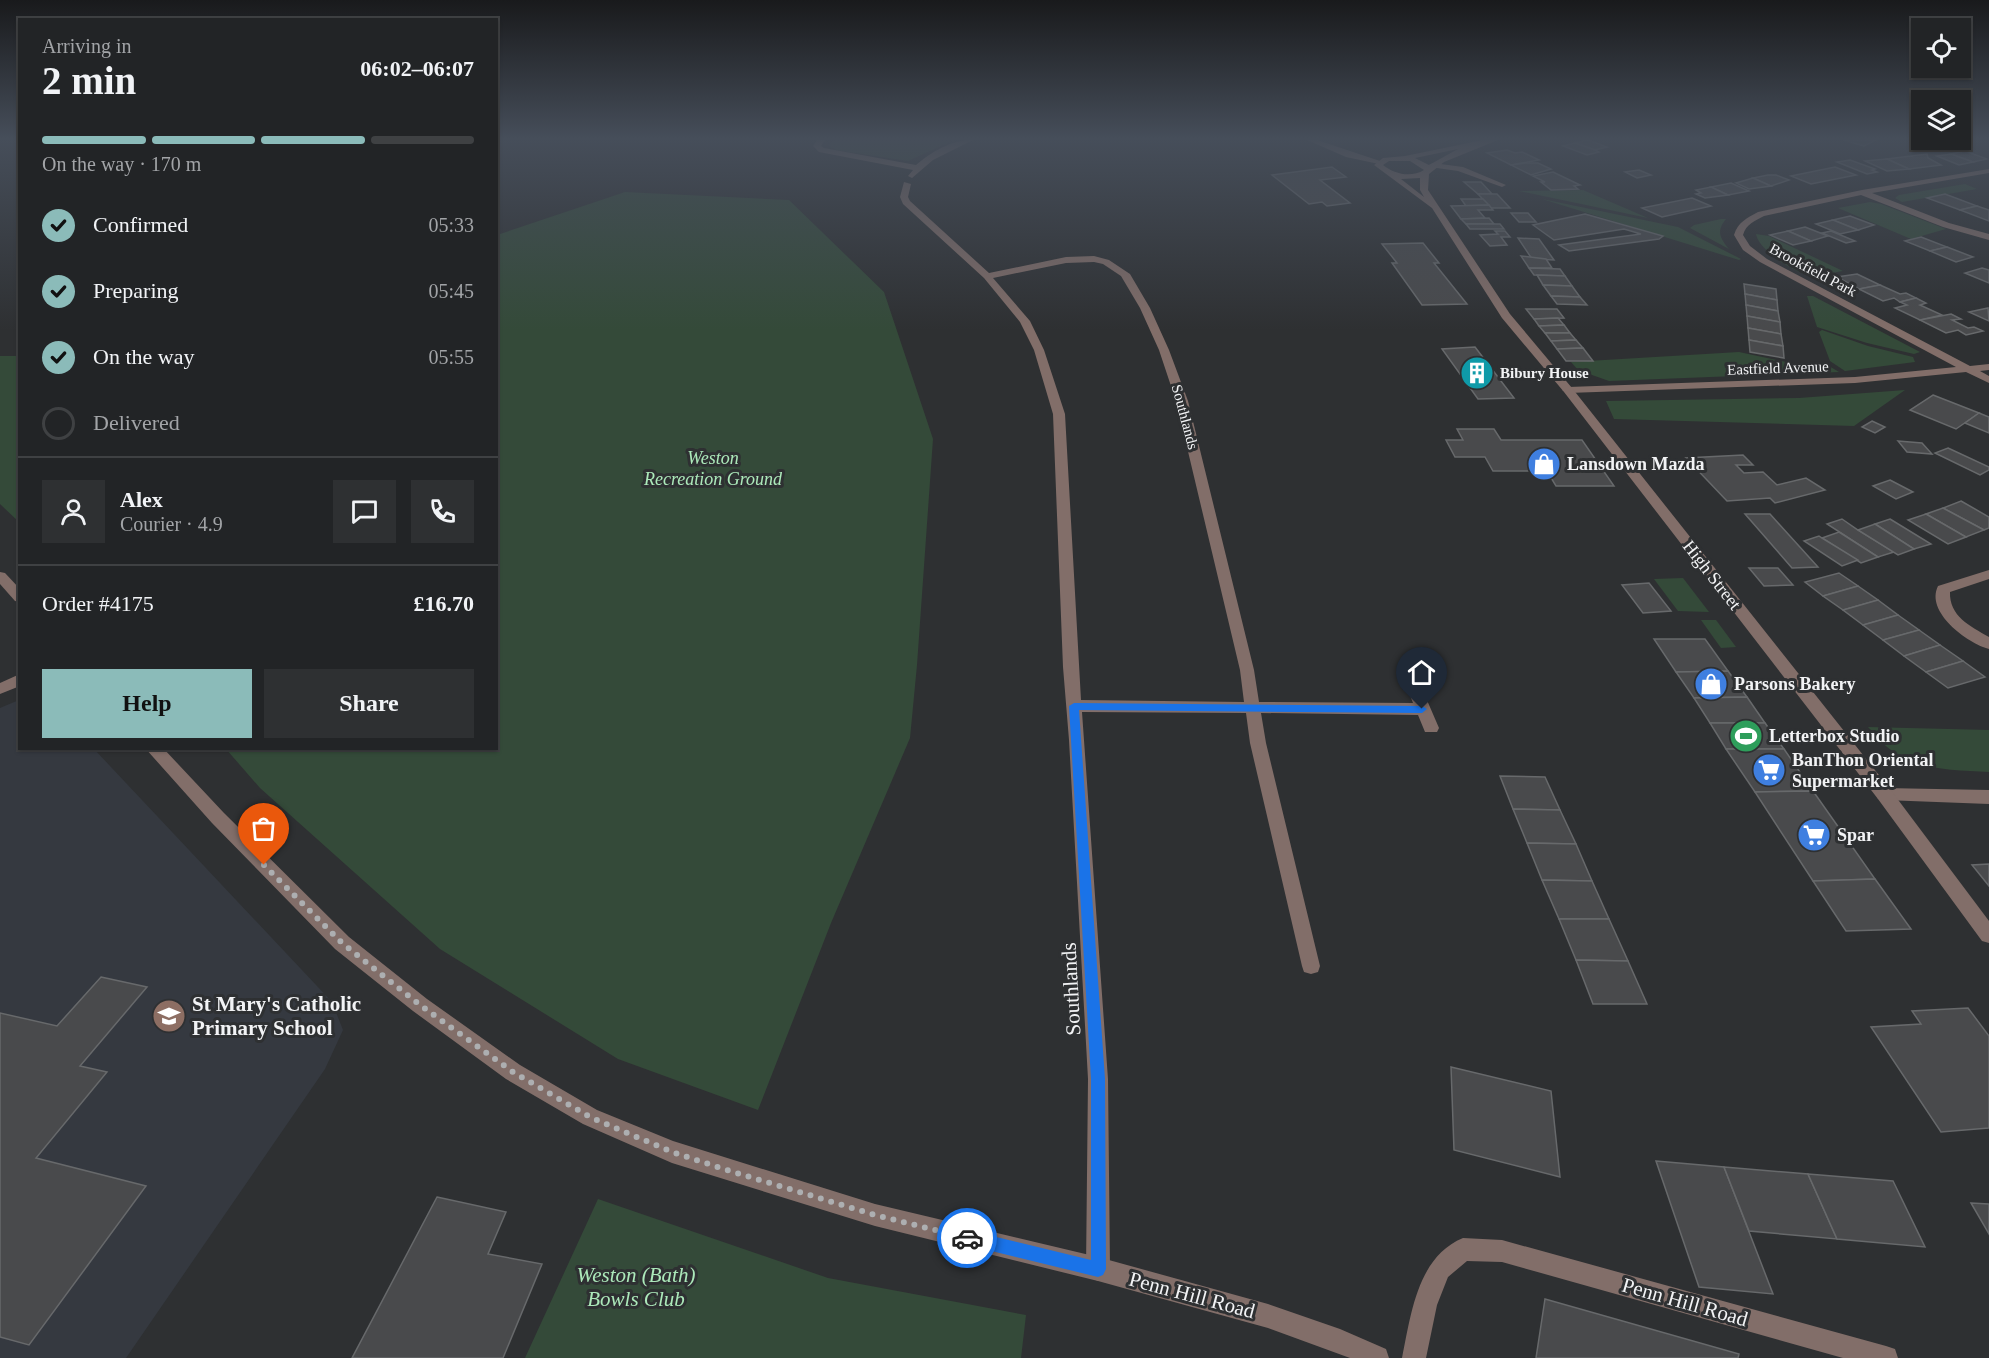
<!DOCTYPE html>
<meta charset="utf-8">
<style>
body{margin:0;font-family:Georgia,serif;background:#2e3032;color:#f1f3f6;height:100vh;display:flex;flex-direction:column;font-size:22px;white-space:nowrap}
*{box-sizing:border-box;margin:0}
p{font-size:20px;color:#a2a4a7}
.icon{flex:none;width:33px;height:33px;fill:none;stroke:currentColor;stroke-width:2;stroke-linecap:round;stroke-linejoin:round}
.map{position:relative;flex:1;overflow:hidden}
.sheet{position:absolute;left:18px;top:18px;width:480px;height:732px;display:flex;flex-direction:column;background:#222426;border-radius:0px;box-shadow:0 2px 4px #0004,0 0 0 2px #3f4143}
.sheet>*{flex:none}
.buttons{position:absolute;left:1911px;top:18px;display:grid;gap:12px}
.buttons a{display:grid;place-items:center;width:60px;height:60px;border-radius:0px;background:#222426;box-shadow:0 2px 4px #0004,0 0 0 2px #3f4143;font-size:30px}
.pin{position:absolute;display:grid;place-items:center;width:51px;height:51px;color:#fff;margin:-62px -26px;border-radius:50% 50% 50% 0;rotate:-45deg;box-shadow:0 0 6px #0007}
.pin .icon{rotate:45deg}
.courier{position:absolute;display:grid;place-items:center;width:60px;height:60px;margin:-30px;border:4px solid #1a73e8;border-radius:50%;background:#fff;color:#222;box-shadow:0 2px 8px #0007}
.overview em{font-style:normal;font-weight:700}
.overview div{display:flex;flex-direction:column-reverse}
.overview{display:flex;align-items:center;justify-content:space-between;height:102px;padding:0 24px}
h1{font-size:39px;font-weight:700;line-height:45px}
.bar{display:grid;grid-template-columns:repeat(4,1fr);gap:9px 6px;align-content:center;height:72px;padding:0 24px}
.bar i{height:8px;border-radius:4px;background:#3f4143}
.bar .current{background:#8bbbb9}
.bar p{grid-column:span 4}
.line{display:flex;align-items:center;gap:15px;padding:0 24px;border-top:2px solid #3f4143}
.line div{flex:1}
.round{display:grid;place-items:center;flex:none;width:63px;height:63px;border-radius:0px;background:#2e3032}
ol{padding:0 24px;list-style:none}
li{display:flex;align-items:center;gap:18px;height:66px}
li p{margin-inline-start:auto}
li .icon{padding:6px;border-radius:50%;background:#8bbbb9;color:#111;stroke-width:4}
li:last-child{color:#a2a4a7}
li i{width:33px;height:33px;border:3px solid #3f4143;border-radius:50%}
.cta{display:flex;gap:12px;margin-top:auto;padding:12px 24px}
.cta a{flex:1;height:69px;border-radius:0px;background:#8bbbb9;color:#111;font-size:24px;font-weight:700;line-height:69px;text-align:center}
.cta a+a{background:#2e3032;color:#f1f3f6}
.map>svg:first-child{display:block}
.built{fill:#353940}
.green{fill:#344a39}
.building{fill:#494a4c;stroke:#67696b;stroke-width:1.5}
.lines{fill:none;stroke-linecap:round;stroke-linejoin:round}
.minor{fill:#826e69;fill-rule:evenodd}
.tertiary{fill:#826e69;fill-rule:evenodd}
.route{fill:#1a73e8}
.done{stroke:#adafb1;stroke-width:6;stroke-dasharray:0 10.8}
.labels{text-anchor:middle;stroke-width:6;stroke-linejoin:round;paint-order:stroke}
.far-street-label{font-size:15px;fill:#f2f3f5;stroke:#2e3032}
.far-poi-label{font-size:15px;font-weight:bold;fill:#f2f3f5;stroke:#2e3032;text-anchor:start}
.park-label{font-size:18px;font-style:italic;fill:#ace9ba;stroke:#2e3032}
.poi-label{font-size:18px;font-weight:bold;fill:#f2f3f5;stroke:#2e3032;text-anchor:start}
.street-label{font-size:18px;fill:#f2f3f5;stroke:#2e3032}
.near-street-label{font-size:21px;fill:#f2f3f5;stroke:#2e3032}
.near-poi-label{font-size:21px;font-weight:bold;fill:#f2f3f5;stroke:#2e3032;text-anchor:start}
.near-park-label{font-size:21px;font-style:italic;fill:#ace9ba;stroke:#2e3032}
</style>
<div class="map">
<svg width="1989" height="1358" viewBox="0 0 1989 1358">
<rect width="100%" height="100%" fill="#2e3032"/>
<!-- built -->
<path class="built" d="M19,700l1,48 74,1 238,253 11,28 -18,39 -199,289h-126v-650z"/>
<!-- green -->
<g class="green">
<path d="M834,140h120l-46,21 -72,-11 -8,-5z"/>
<path d="M1965,184l12,5 -75,13 -7,-4 4,-3z"/>
<path d="M1583,190l65,28 -129,-27z"/>
<path d="M625,192l164,8 95,92 49,147 -16,226 -7,73 -79,185 -73,187 -140,-51 -178,-110 -180,-161 -34,-39 270,-1 1,-513z"/>
<path d="M1542,199l136,28 63,32 -2,1z"/>
<path d="M1870,202l11,2 65,25 -35,10 -73,-31z"/>
<path d="M1721,219h5c-10,12 -6,19 3,30l-39,-21 4,-3z"/>
<path d="M1756,234l13,2 74,35c-10,1 -24,7 -33,5 -16,-4 -51,-25 -54,-42z"/>
<path d="M1807,296h6l107,56 -6,2 -47,-11 -50,-16z"/>
<path d="M1822,330l46,16 45,11 2,5 -70,9 -15,-10 -11,-29z"/>
<path d="M1739,352l70,15 20,-1 10,6 -230,9 -31,-11 -7,-8z"/>
<path d="M0,356h19v166l-19,-18z"/>
<path d="M1905,390l-51,36 -240,-7 -8,-18 193,-3z"/>
<path d="M1683,578l26,34 -31,-1 -24,-32z"/>
<path d="M1701,620h15l20,27 -15,1z"/>
<path d="M1868,727l121,3v42c-33,-2 -70,-1 -98,-22 -9,-6 -16,-16 -23,-23z"/>
<path d="M598,1199l230,79 198,37 -5,43h-496z"/>
</g>
<!-- building -->
<g class="building">
<path d="M1588,140l19,7 -12,3 -20,-7z"/>
<path d="M1843,140h33l-12,6z"/>
<path d="M1575,143l20,7 4,2 -12,3 -24,-9z"/>
<path d="M1507,150l8,3 7,-1 17,8 -28,5 -24,-12z"/>
<path d="M1965,151l22,8 -14,3 -22,-8z"/>
<path d="M1927,154l1,4 13,7 -32,4 -22,-10z"/>
<path d="M1951,154l22,8 -14,3 -22,-9z"/>
<path d="M1887,159l22,10 -22,2 -22,-10z"/>
<path d="M1850,160l25,9 -3,1 5,2 -10,2 -30,-12z"/>
<path d="M1526,163h12l13,6 -20,6 -20,-10z"/>
<path d="M1332,167l14,10 -26,3 30,23 -23,3 -5,-4 -13,2 -37,-29z"/>
<path d="M1835,167l21,8 -45,9 -20,-8z"/>
<path d="M1639,170l12,5 -14,3 -12,-6z"/>
<path d="M1553,172l27,13 -6,1 4,3 -27,1 -10,-8h4l-12,-6z"/>
<path d="M1768,175h8l13,5 -18,6 -18,-8z"/>
<path d="M1753,178l18,8 -22,3 -13,-6z"/>
<path d="M1464,182h17l11,12h-14z"/>
<path d="M1731,183l18,8 -21,4 -17,-8z"/>
<path d="M1711,187l17,8 -23,3 -9,-4 5,-1 -5,-3z"/>
<path d="M1478,194h19l13,14h-19z"/>
<path d="M1945,194l32,12 -17,4 -33,-12z"/>
<path d="M1692,198l19,8 -49,11 -20,-9z"/>
<path d="M1461,199h22l6,6 -23,1z"/>
<path d="M1489,205l4,5h-15l7,8 -24,1 -10,-13z"/>
<path d="M1977,206l12,4v11l-29,-11z"/>
<path d="M1511,213h17l8,9h-17z"/>
<path d="M1585,214l78,22 -4,3 -90,12 -10,-6 82,-11 -17,-5 -70,11 -21,-15z"/>
<path d="M1850,216l24,9 -16,5 -25,-10z"/>
<path d="M1489,218l5,6h-28l-5,-5z"/>
<path d="M1833,220l25,10 -18,4 -24,-10z"/>
<path d="M1466,224h34l4,5h-34z"/>
<path d="M1805,227l23,9 -17,5 -23,-10z"/>
<path d="M1495,231h10l5,6h-9l6,8 -17,1 -10,-11 18,-1z"/>
<path d="M1788,231l23,10 -18,4 -23,-10z"/>
<path d="M1831,231l24,10 -9,2 -24,-10z"/>
<path d="M1921,237l26,10 -17,4 -25,-10z"/>
<path d="M1518,238l21,1 15,21 -22,-1z"/>
<path d="M1423,243l16,20h-5l33,41 -45,1 -30,-42h5l-15,-19z"/>
<path d="M1947,247l26,10 -17,5 -26,-11z"/>
<path d="M1521,256l25,3 6,9h-23z"/>
<path d="M1529,268l31,1 5,7 -31,-1z"/>
<path d="M1982,268l7,2v13l-24,-10z"/>
<path d="M1857,274l23,11 -21,4 -22,-12z"/>
<path d="M1537,275l28,1 7,10 -29,-1z"/>
<path d="M1744,284l32,5 1,11 -32,-6z"/>
<path d="M1543,285l29,1 8,11 -29,-1z"/>
<path d="M1880,285l20,9 6,-1 10,5 -16,4 -6,-4 -11,3 -24,-12z"/>
<path d="M1745,294l32,6 1,11 -32,-6z"/>
<path d="M1551,296l29,1 7,8 -30,-1z"/>
<path d="M1916,298l10,5 -6,2 22,10 -22,5 -25,-12 12,-3 -7,-3z"/>
<path d="M1746,305l32,6 2,11 -33,-6z"/>
<path d="M1988,308l1,13 -20,-9z"/>
<path d="M1526,309h31l7,9 -30,1z"/>
<path d="M1951,314l10,5 -9,1 16,8 6,-1 9,4 -17,4 -8,-5 -12,3 -26,-13z"/>
<path d="M1747,316l33,6 1,12 -33,-6z"/>
<path d="M1558,318l6,7 -25,1 -5,-7z"/>
<path d="M1564,325l6,8h-25l-6,-7z"/>
<path d="M1748,328l33,6 2,12 -34,-6z"/>
<path d="M1545,333h25l6,7 -25,1z"/>
<path d="M1576,340l7,8 -26,1 -6,-8z"/>
<path d="M1749,340l34,6 1,12 -34,-6z"/>
<path d="M1475,347l39,51 -36,1 -36,-50z"/>
<path d="M1583,348l10,13h-27l-9,-12z"/>
<path d="M1933,395l46,18 -23,16 -46,-19z"/>
<path d="M1979,413l10,4v16l-24,-10z"/>
<path d="M1872,421l13,6 -10,6 -13,-6z"/>
<path d="M1457,429h37l7,11h81l32,46h-58l-9,-15h-54l-8,-14h-30l-9,-17h17z"/>
<path d="M1898,441l24,2 10,11 -25,-2z"/>
<path d="M1948,448l41,19v3l-9,5 -45,-22z"/>
<path d="M1743,455l10,10h-17l8,8 19,-1 14,13 29,-7 19,12 -50,13 -5,-5 -43,3 -41,-43z"/>
<path d="M1890,480l23,12 -17,7 -23,-13z"/>
<path d="M1961,501l28,16v11l-5,2 -41,-22z"/>
<path d="M1943,508l41,22 -18,7 -40,-23z"/>
<path d="M1745,514h25l48,53 -26,1z"/>
<path d="M1926,514l40,23 -18,7 -40,-24z"/>
<path d="M1842,519l16,11 36,22 -16,5 -51,-33z"/>
<path d="M1890,519l41,25 -17,5 -39,-25z"/>
<path d="M1875,524l39,25 -16,6 -40,-25z"/>
<path d="M1839,532l39,25 -17,6 -39,-25z"/>
<path d="M1819,536l3,2 36,22 -16,6 -38,-25z"/>
<path d="M1749,568h29l15,17 -29,1z"/>
<path d="M1839,573l19,13 -35,10 -18,-14z"/>
<path d="M1649,583l22,28 -28,2 -21,-28z"/>
<path d="M1858,586l20,14 -35,10 -20,-14z"/>
<path d="M1878,600l20,15 -35,10 -20,-15z"/>
<path d="M1898,615l21,15 -36,10 -20,-15z"/>
<path d="M1919,630l21,15 -36,11 -21,-16z"/>
<path d="M1654,639h51l23,32 -52,1z"/>
<path d="M1940,645l23,16 -37,11 -22,-16z"/>
<path d="M1963,661l22,16 -37,11 -22,-16z"/>
<path d="M1728,671l19,26 -53,1 -18,-26z"/>
<path d="M1747,697l18,26h-55l-16,-25z"/>
<path d="M1710,723h55l19,26h-58z"/>
<path d="M1726,749h58l29,42 -58,1z"/>
<path d="M1500,776l45,1 15,33 -47,-1z"/>
<path d="M1813,791l62,88 -62,2 -58,-89z"/>
<path d="M1513,809l47,1 16,34 -49,-1z"/>
<path d="M1527,843l49,1 16,37 -50,-1z"/>
<path d="M1989,864v22l-17,-21z"/>
<path d="M1875,879l36,50 -65,2 -33,-50z"/>
<path d="M1542,880l50,1 17,38h-50z"/>
<path d="M1559,919h50l19,42 -52,-1z"/>
<path d="M1576,960l52,1 19,43h-54z"/>
<path d="M101,977l46,10 -67,79 27,6 -71,86 110,28 -117,159 -29,-8v-324l57,13z"/>
<path d="M1968,1008l21,28v92l-48,4 -70,-105 50,-3 -9,-13z"/>
<path d="M1451,1067l100,24 9,86 -106,-27z"/>
<path d="M1656,1161l68,6 49,127 -74,-7z"/>
<path d="M1724,1167l84,7 29,65 -88,-8z"/>
<path d="M1808,1174l85,7 32,66 -88,-8z"/>
<path d="M437,1197l69,15 -18,42 54,10 -39,94h-151z"/>
<path d="M1971,1203l18,1v30z"/>
<path d="M1545,1299l194,55 -1,4h-202z"/>
</g>
<g class="lines">
<!-- minor -->
<g class="minor">
<path d="M817,140h8l-4,6 3,2 92,17c15,-13 37,-26 57,-25l-40,20 -21,18 -4,-2 5,-6 -94,-18 -6,-6z"/>
<path d="M1307,140h10l66,22 -4,2 -33,-7z"/>
<path d="M1433,163l30,4 43,18 -4,2 -44,-16 -28,-4 -1,-2z"/>
<path d="M1989,169v4l-117,20 77,30 40,11v6l-46,-13 -82,-32 -97,21c-9,5 -18,8 -21,19l7,11 17,13 203,107 19,-2v6l-9,1 9,5v7l-23,-11 -111,11 -287,10 -6,-3 6,-3 287,-10 101,-10 -196,-105 -17,-12 -9,-15c4,-13 13,-17 24,-23l104,-22z"/>
<path d="M904,182l7,2 -3,13 2,4 79,72 77,-16 28,-1 15,4 21,14 20,34 19,42 19,51 66,269 5,32 154,1 -10,-26 7,-5 7,5 22,51 -2,4h-12l-7,-17 -157,-2 5,30 54,223 -2,6 -7,2 -7,-2 -2,-6 -52,-223 -4,-30 -164,-1 26,367 2,190 -4,8 -8,4 -8,-4 -4,-8 2,-190 -19,-339 -6,-73 -10,-253 -19,-64 -14,-28 -36,-44 -81,-74 -3,-7zM1094,262l9,2 18,12 19,32 19,42 17,51 64,269 4,32 -163,-2 -16,-286 -21,-64 -14,-29 -37,-43 73,-15z"/>
<path d="M1989,570v9l-39,13c-1,24 20,34 39,45v12c-22,-6 -64,-37 -51,-63z"/>
<path d="M20,674v12l-20,8v-11z"/>
<path d="M1884,788l105,2v14l-105,-4 -6,-1 -2,-5 2,-5z"/>
<path d="M1463,1238l39,2 384,106 9,3 3,9h-55l-341,-96 -35,-1 -19,16 -11,28 -11,53h-24c9,-43 15,-101 61,-120z"/>
</g>
<!-- tertiary -->
<g class="tertiary">
<path d="M1483,140h15l-54,22 -15,12 -1,16 82,124 62,74 318,401 99,132v22l-7,-2 -104,-142 -314,-407 -62,-74 -70,-110 -58,-43 9,-7 22,-2zM1458,149l-29,16 -14,-7zM1389,161h21l14,9c-13,8 -30,4 -41,-5zM1420,178v12l4,7 -23,-18z"/>
<path d="M0,572l5,1 15,16v13l-5,-1 -15,-17z"/>
<path d="M145,748h18l61,65 125,124 78,62 93,66 77,45 76,31 202,63 223,53 170,47 72,25 46,20 3,9h-39l-82,-30 -170,-47 -223,-55 -203,-63 -89,-39 -77,-45 -93,-68 -78,-62 -123,-126z"/>
</g>
</g>
<!-- sky -->
<linearGradient id="sky" x2="0" y2="1"><stop stop-color="#191a1c"/><stop offset="0.42" stop-color="#464e5a"/><stop offset="1" stop-color="#464e5a" stop-opacity="0"/></linearGradient>
<rect width="1989" height="330" fill="url(#sky)"/>
<!-- route -->
<path class="route" d="M1074,703l348,3 5,3 -5,4 -343,-3 26,369 1,190 -3,6 -5,2 -131,-32 -5,-2 -2,-5 2,-6 5,-2 124,30v-181l-22,-373z"/>
<g class="lines">
<!-- done -->
<path class="done" d="M264,865l78,78 78,62 93,67 77,45 82,35 55,18 148,45 92,23"/>
</g>
<!-- icons -->
<defs>
<g id="building-disc" transform="scale(1.725)"><circle r="9.5" fill="#0f9aa8" stroke="#2e3032"/><path d="M-4-6H4V6H1V3H-1V6H-4ZM-2.5-4.3h1.7v1.8h-1.7ZM.8-4.3h1.7v1.8H.8ZM-2.5-1h1.7V.8h-1.7ZM.8-1h1.7V.8H.8Z" fill="#fff"/></g>
<g id="shop-disc" transform="scale(1.725)"><circle r="9.5" fill="#3f7fe0" stroke="#2e3032"/><path d="M-5-2.5h2.3a2.7 3.5 0 0 1 5.4 0H5L5.5 6h-11ZM-1.5-2.5h3a1.5 2.3 0 0 0-3 0Z" fill="#fff"/></g>
<g id="stadium-disc" transform="scale(1.725)"><circle r="9.5" fill="#2e9e5b" stroke="#2e3032"/><path d="M0-5a6.5 5 0 1 0 0 10a6.5 5 0 1 0 0-10ZM-3.5-1.8h7v3.6h-7Z" fill="#fff"/></g>
<g id="supermarket-disc" transform="scale(1.725)"><circle r="9.5" fill="#3f7fe0" stroke="#2e3032"/><path d="M-6-5.5h2.5l.6 2H6L4.5 2H-2.5L-4.4-4H-6ZM-1.5 3.2a1.3 1.3 0 1 0 .1 0ZM3 3.2a1.3 1.3 0 1 0 .1 0Z" fill="#fff"/></g>
<g id="school-disc" transform="scale(1.725)"><circle r="9.5" fill="#8d6e63" stroke="#2e3032"/><path d="M0-5L7-2L0 1L-7-2ZM-4 1L0 2.5L4 1V4Q0 6-4 4Z" fill="#fff"/></g>
</defs>
<g fill-rule="evenodd">
<use href="#building-disc" x="1477" y="373"/>
<use href="#shop-disc" x="1544" y="464"/>
<use href="#shop-disc" x="1711" y="684"/>
<use href="#stadium-disc" x="1746" y="736"/>
<use href="#supermarket-disc" x="1769" y="770"/>
<use href="#supermarket-disc" x="1814" y="835"/>
<use href="#school-disc" x="169" y="1016"/>
</g>
<g class="labels">
<!-- far-street labels -->
<g class="far-street-label">
<text transform="translate(1813 270) rotate(28)" y="5">Brookfield Park</text>
<text transform="translate(1778 368) rotate(-2)" y="5">Eastfield Avenue</text>
<text transform="translate(1185 417) rotate(75)" y="5">Southlands</text>
</g>
<!-- far-poi labels -->
<g class="far-poi-label">
<text x="1500" y="378">Bibury House</text>
</g>
<!-- park labels -->
<g class="park-label">
<text x="713" y="464">Weston<tspan x="713" dy="21">Recreation Ground</tspan></text>
</g>
<!-- poi labels -->
<g class="poi-label">
<text x="1567" y="470">Lansdown Mazda</text>
<text x="1734" y="690">Parsons Bakery</text>
<text x="1769" y="742">Letterbox Studio</text>
<text x="1792" y="766">BanThon Oriental<tspan x="1792" dy="21">Supermarket</tspan></text>
<text x="1837" y="841">Spar</text>
</g>
<!-- street labels -->
<g class="street-label">
<text transform="translate(1712 575) rotate(52)" y="6">High Street</text>
</g>
<!-- near-street labels -->
<g class="near-street-label">
<text transform="translate(1071 989) rotate(-93)" y="7">Southlands</text>
<text transform="translate(1192 1295) rotate(15)" y="7">Penn Hill Road</text>
<text transform="translate(1685 1302) rotate(16)" y="7">Penn Hill Road</text>
</g>
<!-- near-poi labels -->
<g class="near-poi-label">
<text x="192" y="1011">St Mary's Catholic<tspan x="192" dy="24">Primary School</tspan></text>
</g>
<!-- near-park labels -->
<g class="near-park-label">
<text x="636" y="1282">Weston (Bath)<tspan x="636" dy="24">Bowls Club</tspan></text>
</g>
</g>
</svg>
<div class="buttons">
<a><svg class="icon" aria-label="locate" viewBox="0 0 24 24"><circle cx="12" cy="12" r="6"/><path d="M12 2v4M12 18v4M2 12h4M18 12h4"/></svg></a>
<a><svg class="icon" aria-label="layers" viewBox="0 0 24 24"><path d="M12 4l9 5-9 5-9-5zM3 14l9 5 9-5"/></svg></a>
</div>
<div class="pin" style="left:264px;top:865px;background:#ea580c"><svg class="icon" aria-label="bag" viewBox="0 0 24 24"><path d="M5 8h14l-1 12H6zM9 8a3 3 0 0 1 6 0"/></svg></div>
<div class="pin" style="left:1422px;top:709px;background:#1f2937"><svg class="icon" aria-label="home" viewBox="0 0 24 24"><path d="M3 11l9-7 9 7M6 9v11h12V9"/></svg></div>
<div class="courier" style="left:967px;top:1238px"><svg class="icon" aria-label="car" viewBox="0 0 24 24"><path d="M5 17H2v-5l4-1 3-4h7l3 4 3 1v5h-3M9 17h6M6 11h13"/><circle cx="7" cy="17" r="2"/><circle cx="17" cy="17" r="2"/></svg></div>
<section class="sheet">
<div class="overview"><div><h1>2 min</h1><p>Arriving in</p></div><em>06:02–06:07</em></div>
<div class="bar"><i class="current"></i><i class="current"></i><i class="current"></i><i></i><p>On the way · 170 m</p></div>
<ol>
<li><svg class="icon" aria-label="check" viewBox="0 0 24 24"><path d="M5 12l5 5 9-10"/></svg>Confirmed<p>05:33</p></li>
<li><svg class="icon" aria-label="check" viewBox="0 0 24 24"><path d="M5 12l5 5 9-10"/></svg>Preparing<p>05:45</p></li>
<li><svg class="icon" aria-label="check" viewBox="0 0 24 24"><path d="M5 12l5 5 9-10"/></svg>On the way<p>05:55</p></li>
<li><i></i>Delivered</li>
</ol>
<div class="line" style="height:108px"><a class="round"><svg class="icon" aria-label="person" viewBox="0 0 24 24"><circle cx="12" cy="8" r="4"/><path d="M4 21q1-7 8-7t8 7"/></svg></a><div><b>Alex</b><p>Courier · 4.9</p></div><a class="round"><svg class="icon" aria-label="chat" viewBox="0 0 24 24"><path d="M4 5h16v11H9l-5 4z"/></svg></a><a class="round"><svg class="icon" aria-label="phone" viewBox="0 0 24 24"><path d="M5 4h4l2 5-3 2q2 4 5 5l2-3 5 2v4C11 20 4 13 5 4z"/></svg></a></div>
<div class="line" style="height:78px"><div>Order #4175</div><b>£16.70</b></div>
<div class="cta"><a>Help</a><a>Share</a></div>
</section>
</div>
